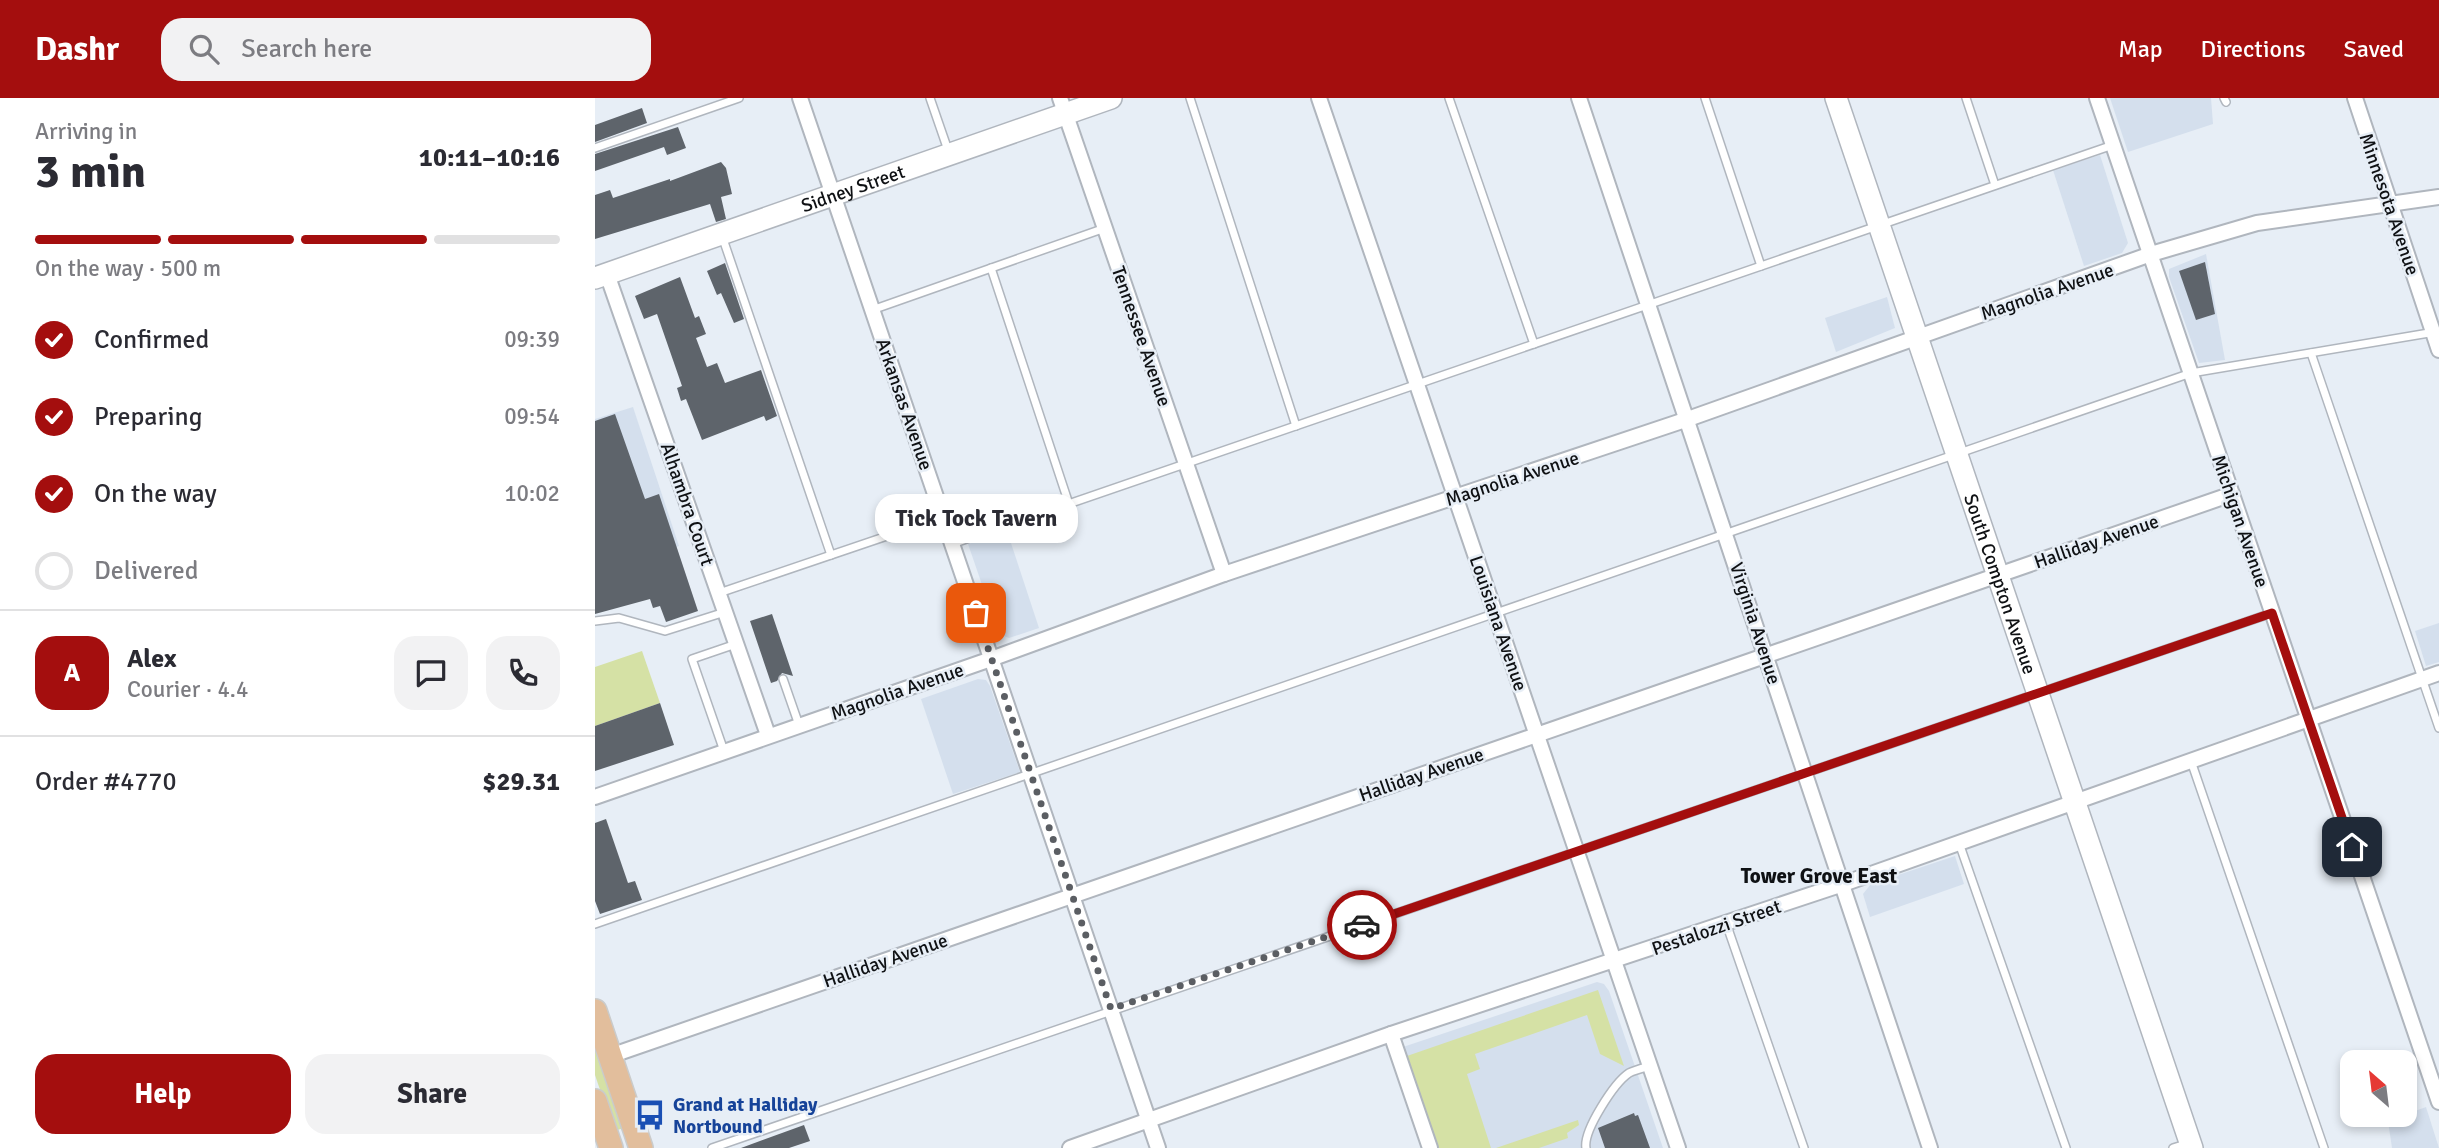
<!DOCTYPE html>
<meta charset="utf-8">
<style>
body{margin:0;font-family:Signika,sans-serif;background:#f2f2f3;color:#2b2b33;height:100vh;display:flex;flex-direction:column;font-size:26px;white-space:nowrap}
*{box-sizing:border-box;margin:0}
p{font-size:23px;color:#7c7c81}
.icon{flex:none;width:38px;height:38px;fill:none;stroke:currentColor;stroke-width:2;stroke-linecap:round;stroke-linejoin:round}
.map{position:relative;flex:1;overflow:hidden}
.details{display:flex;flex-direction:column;background:#fff;width:595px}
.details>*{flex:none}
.needle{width:46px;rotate:332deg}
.controls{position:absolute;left:1745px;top:952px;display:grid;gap:14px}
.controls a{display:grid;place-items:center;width:77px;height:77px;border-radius:14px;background:#fff;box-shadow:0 4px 10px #0003;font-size:35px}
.pin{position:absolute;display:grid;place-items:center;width:60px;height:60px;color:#fff;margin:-30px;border-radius:14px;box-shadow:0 4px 10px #0006}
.courier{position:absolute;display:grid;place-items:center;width:70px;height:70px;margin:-35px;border:5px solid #a40e0e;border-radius:50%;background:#fff;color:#222;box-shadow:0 2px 9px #0007}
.bubble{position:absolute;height:49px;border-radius:21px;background:#fff;box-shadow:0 4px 10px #0003;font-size:23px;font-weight:700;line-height:49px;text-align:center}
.overview em{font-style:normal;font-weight:700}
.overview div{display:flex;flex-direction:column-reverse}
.overview{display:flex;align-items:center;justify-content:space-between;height:119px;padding:0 35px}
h1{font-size:46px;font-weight:700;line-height:52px}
.bar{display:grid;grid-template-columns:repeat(4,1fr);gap:10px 7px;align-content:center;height:84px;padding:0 35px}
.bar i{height:9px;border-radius:5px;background:#e1e1e2}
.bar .active{background:#a40e0e}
.bar p{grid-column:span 4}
.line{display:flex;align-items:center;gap:18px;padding:0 35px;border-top:2px solid #e1e1e2}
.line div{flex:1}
.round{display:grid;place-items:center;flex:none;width:74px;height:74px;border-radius:21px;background:#f2f2f3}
ol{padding:0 35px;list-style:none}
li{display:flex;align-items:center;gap:21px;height:77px}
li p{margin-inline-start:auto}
li .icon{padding:7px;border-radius:50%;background:#a40e0e;color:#fff;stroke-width:4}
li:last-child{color:#7c7c81}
li i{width:38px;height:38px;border:4px solid #e1e1e2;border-radius:50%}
.action{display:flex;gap:14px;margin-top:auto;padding:14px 35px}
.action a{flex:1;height:80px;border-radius:21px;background:#a40e0e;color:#fff;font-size:28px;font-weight:700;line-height:80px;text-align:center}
.action a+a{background:#f2f2f3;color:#2b2b33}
header{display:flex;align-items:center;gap:42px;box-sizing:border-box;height:98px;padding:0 35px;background:#a40e0e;color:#fff}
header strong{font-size:33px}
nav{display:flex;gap:38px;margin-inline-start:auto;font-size:24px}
.search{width:490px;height:63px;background:#f2f2f3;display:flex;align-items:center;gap:18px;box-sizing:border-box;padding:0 24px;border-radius:21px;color:#7c7c81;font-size:26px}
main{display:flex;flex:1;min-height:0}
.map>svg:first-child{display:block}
.built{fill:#d4dfed}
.green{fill:#d5e1a5}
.building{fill:#5e646b}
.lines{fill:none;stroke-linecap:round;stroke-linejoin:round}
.lane-casing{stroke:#b0b6be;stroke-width:10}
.street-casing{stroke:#b0b6be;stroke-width:18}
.secondary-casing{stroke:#b0b6be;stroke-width:24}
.primary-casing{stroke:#cacbcb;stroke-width:26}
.lane{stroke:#fff;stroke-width:7}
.street{stroke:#fff;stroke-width:14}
.secondary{stroke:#fff;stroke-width:21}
.primary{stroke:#e2be9c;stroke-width:23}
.done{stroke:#5b5e63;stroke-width:7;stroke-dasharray:0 12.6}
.route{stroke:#a40e0e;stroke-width:9}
.labels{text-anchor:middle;stroke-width:5;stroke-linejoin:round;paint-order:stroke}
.street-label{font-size:19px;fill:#0f1114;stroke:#e7eef6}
.transit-label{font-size:19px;font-weight:bold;fill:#164399;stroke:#e7eef6;text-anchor:start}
.neighbourhood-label{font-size:21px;font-weight:bold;fill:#0f1114;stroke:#e7eef6}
</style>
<header>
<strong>Dashr</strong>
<div class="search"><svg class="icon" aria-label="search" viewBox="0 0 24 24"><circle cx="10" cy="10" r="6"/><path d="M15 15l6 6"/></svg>Search here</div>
<nav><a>Map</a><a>Directions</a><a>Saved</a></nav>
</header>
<main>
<section class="details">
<div class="overview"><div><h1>3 min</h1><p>Arriving in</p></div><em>10:11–10:16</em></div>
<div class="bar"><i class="active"></i><i class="active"></i><i class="active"></i><i></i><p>On the way · 500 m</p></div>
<ol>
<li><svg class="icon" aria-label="check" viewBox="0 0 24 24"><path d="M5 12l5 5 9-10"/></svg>Confirmed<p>09:39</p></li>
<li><svg class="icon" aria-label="check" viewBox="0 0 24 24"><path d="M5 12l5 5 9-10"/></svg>Preparing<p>09:54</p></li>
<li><svg class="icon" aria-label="check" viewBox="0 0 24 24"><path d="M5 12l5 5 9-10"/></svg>On the way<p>10:02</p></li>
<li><i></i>Delivered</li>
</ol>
<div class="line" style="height:126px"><b class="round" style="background:#a40e0e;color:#fff">A</b><div><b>Alex</b><p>Courier · 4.4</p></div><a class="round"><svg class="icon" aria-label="chat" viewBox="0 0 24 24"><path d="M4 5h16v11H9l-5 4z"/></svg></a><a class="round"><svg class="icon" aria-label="phone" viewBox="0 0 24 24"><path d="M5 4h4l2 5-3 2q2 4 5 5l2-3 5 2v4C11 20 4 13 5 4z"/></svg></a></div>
<div class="line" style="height:91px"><div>Order #4770</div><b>$29.31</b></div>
<div class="action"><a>Help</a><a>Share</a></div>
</section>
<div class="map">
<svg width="1844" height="1050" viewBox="0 0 1844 1050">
<rect width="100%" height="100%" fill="#e7eef6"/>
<!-- built -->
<g class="built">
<path d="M1515,0h101l2,26 -85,28z"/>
<path d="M1505,57l28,88 -6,10 -38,13 -31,-96z"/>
<path d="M1611,156l19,106 -26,3 -30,-86v-8z"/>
<path d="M1292,199l8,31 -59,24 -11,-34z"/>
<path d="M38,309l46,139 -84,29v-156z"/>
<path d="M412,433l32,97 -30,10 -10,-4 -31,-90z"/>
<path d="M1844,525v39l-13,4 -11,-35z"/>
<path d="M383,581l8,1 4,6 30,86 -67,22 -32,-95z"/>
<path d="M1360,758l9,28 -94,33 -7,-23 8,-10z"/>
<path d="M1002,884l7,2 5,7 54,157h-225l-35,-101z"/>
<path d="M1831,1009l13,41h-47l-4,-27z"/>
</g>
<!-- green -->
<g class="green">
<path d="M47,553l18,52 -65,23v-59z"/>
<path d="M1003,892l26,76 -24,-12 -13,-39 -112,39 5,15 -13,5 24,74h-53l-31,-92z"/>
<path d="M0,945l29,85 -10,3 -19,-56z"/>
<path d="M983,1022l1,5 -12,8 1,5 -29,10h-43z"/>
</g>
<!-- building -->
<g class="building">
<path d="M47,10l5,15 -52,19v-17z"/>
<path d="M83,29l8,21 -19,7 -3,-8 -69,24v-17z"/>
<path d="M126,64l5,6 6,26 -11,3 5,22 -10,3 -6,-18 -115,35v-44l15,-5 3,8 57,-19v2z"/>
<path d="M1610,164l10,52 -19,6 -17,-49z"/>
<path d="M130,165l19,56 -10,4 -13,-30 -4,2 -10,-24z"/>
<path d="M85,179l15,41 4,-2 7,18 -10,4 11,29 10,-4 8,20 36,-13 16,46 -11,5 -2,-5 -62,24 -16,-41 -5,2 -4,-13 5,-2 -25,-72 -13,5 -9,-23z"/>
<path d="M20,316l30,85 14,-5 39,117 -32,11 -6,-16 -7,2 -3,-9 -55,15v-193z"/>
<path d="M177,516l21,62 -11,-3 -5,8 -6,2 -21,-62z"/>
<path d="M65,605l14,42 -79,26v-45z"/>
<path d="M11,721l22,64 7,-2 7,19 -42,14 -5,-13v-78z"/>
<path d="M1039,1015l1,3 3,-1 12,33h-45l-7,-20z"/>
<path d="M209,1027l6,16 -21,7h-48z"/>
</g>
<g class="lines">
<!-- lane casing -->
<g class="lane-casing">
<g id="lane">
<path d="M335,0l19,55"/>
<path d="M595,0l106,328"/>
<path d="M854,0l85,246"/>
<path d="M1110,0l56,168"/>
<path d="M1371,0l29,87"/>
<path d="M1629,0l2,4"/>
<path d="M0,50l144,-50"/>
<path d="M127,138l109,319"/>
<path d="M396,170l78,236"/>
<path d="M277,212l233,-82"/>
<path d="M1716,255l128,375"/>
<path d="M357,446l1161,-399"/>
<path d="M124,495l224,-76"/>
<path d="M0,523l24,-3 46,13 60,-19"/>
<path d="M188,581l16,46"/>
<path d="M129,653l-32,-92 44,-15"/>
<path d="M1596,663l133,387"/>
<path d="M1364,745l107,305"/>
<path d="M1131,825l78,225"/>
<path d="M0,826l1596,-551 244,-41"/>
<path d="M117,1050l1560,-535"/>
<path d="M991,1050c-3,-17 28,-65 43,-75 6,-3 14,-5 21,-7"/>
<path d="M1578,1050l16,-5"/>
</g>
</g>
<!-- street casing -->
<g class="street-casing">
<g id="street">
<path d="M205,0l358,1050"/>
<path d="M465,0l164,476"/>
<path d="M724,0l359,1050"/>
<path d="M984,0l351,1050"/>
<path d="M1502,0l342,1004"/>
<path d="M1760,0l84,252"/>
<path d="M12,176l161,461"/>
<path d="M0,699l396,-138 233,-85 464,-155 463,-165 106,-31 182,-26"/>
<path d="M796,936l39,114"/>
<path d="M15,958l1622,-562"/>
<path d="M475,1050l321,-114 452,-150 596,-211"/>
</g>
</g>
<!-- secondary casing -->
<g class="secondary-casing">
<g id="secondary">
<path id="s1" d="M1241,0l356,1050"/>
<path id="s2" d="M0,180l516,-180"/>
</g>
</g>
<!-- primary casing -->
<g class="primary-casing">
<g id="primary">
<path d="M0,913l46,137"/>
<path d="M0,1003l16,47"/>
</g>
</g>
<!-- lane -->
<use href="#lane" class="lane"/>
<!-- street -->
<use href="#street" class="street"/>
<!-- secondary -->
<use href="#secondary" class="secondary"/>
<!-- primary -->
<use href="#primary" class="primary"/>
</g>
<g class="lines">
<!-- done -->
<path class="done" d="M381,515l135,396 251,-84"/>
<!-- route -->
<path class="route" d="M767,827l910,-312 80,234"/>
</g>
<!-- icons -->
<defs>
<g id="bus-bare" transform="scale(2.415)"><path d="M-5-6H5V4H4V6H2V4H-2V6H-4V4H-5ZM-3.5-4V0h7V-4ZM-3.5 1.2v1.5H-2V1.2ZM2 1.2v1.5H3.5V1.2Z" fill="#1a4fb4" stroke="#e7eef6" stroke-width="2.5" paint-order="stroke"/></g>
</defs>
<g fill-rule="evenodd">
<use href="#bus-bare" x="55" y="1017"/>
</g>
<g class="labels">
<!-- street labels -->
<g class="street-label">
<text dy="7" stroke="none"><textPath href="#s2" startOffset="273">Sidney Street</textPath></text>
<text transform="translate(1795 106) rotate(71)" y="7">Minnesota Avenue</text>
<text transform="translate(1452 193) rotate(-19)" y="7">Magnolia Avenue</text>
<text transform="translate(547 238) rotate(71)" y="7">Tennessee Avenue</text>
<text transform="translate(310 306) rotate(71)" y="7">Arkansas Avenue</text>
<text transform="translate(917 380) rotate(-18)" y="7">Magnolia Avenue</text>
<text transform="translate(93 406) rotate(71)" y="7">Alhambra Court</text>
<text transform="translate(1646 423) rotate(71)" y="7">Michigan Avenue</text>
<text transform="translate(1501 443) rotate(-19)" y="7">Halliday Avenue</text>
<text dy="7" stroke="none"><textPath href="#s1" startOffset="513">South Compton Avenue</textPath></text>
<text transform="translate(904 525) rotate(71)" y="7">Louisiana Avenue</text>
<text transform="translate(1161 525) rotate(72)" y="7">Virginia Avenue</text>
<text transform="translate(302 593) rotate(-19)" y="7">Magnolia Avenue</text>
<text transform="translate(826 676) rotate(-19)" y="7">Halliday Avenue</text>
<text transform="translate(1121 829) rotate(-19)" y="7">Pestalozzi Street</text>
<text transform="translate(290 862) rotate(-19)" y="7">Halliday Avenue</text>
</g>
<!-- transit labels -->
<g class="transit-label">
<text x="78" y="1013">Grand at Halliday<tspan x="78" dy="22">Nortbound</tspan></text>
</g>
<!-- neighbourhood labels -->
<g class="neighbourhood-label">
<text x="1224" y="785">Tower Grove East</text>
</g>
</g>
</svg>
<div class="controls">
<a><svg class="needle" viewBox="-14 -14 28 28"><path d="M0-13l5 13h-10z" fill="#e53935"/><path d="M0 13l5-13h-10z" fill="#7c7c81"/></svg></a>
</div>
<div class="pin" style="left:381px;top:515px;background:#ea580c"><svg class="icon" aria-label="bag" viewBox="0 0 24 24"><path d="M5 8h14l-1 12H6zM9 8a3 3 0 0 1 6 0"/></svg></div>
<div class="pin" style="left:1757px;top:749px;background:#1f2937"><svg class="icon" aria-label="home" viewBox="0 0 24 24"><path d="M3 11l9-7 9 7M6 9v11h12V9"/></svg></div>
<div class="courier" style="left:767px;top:827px"><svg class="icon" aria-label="car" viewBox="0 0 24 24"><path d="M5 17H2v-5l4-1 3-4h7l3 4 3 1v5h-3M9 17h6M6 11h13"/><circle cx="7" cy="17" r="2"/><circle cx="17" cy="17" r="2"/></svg></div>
<div class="bubble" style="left:280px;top:396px;width:203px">Tick Tock Tavern</div>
</div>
</main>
